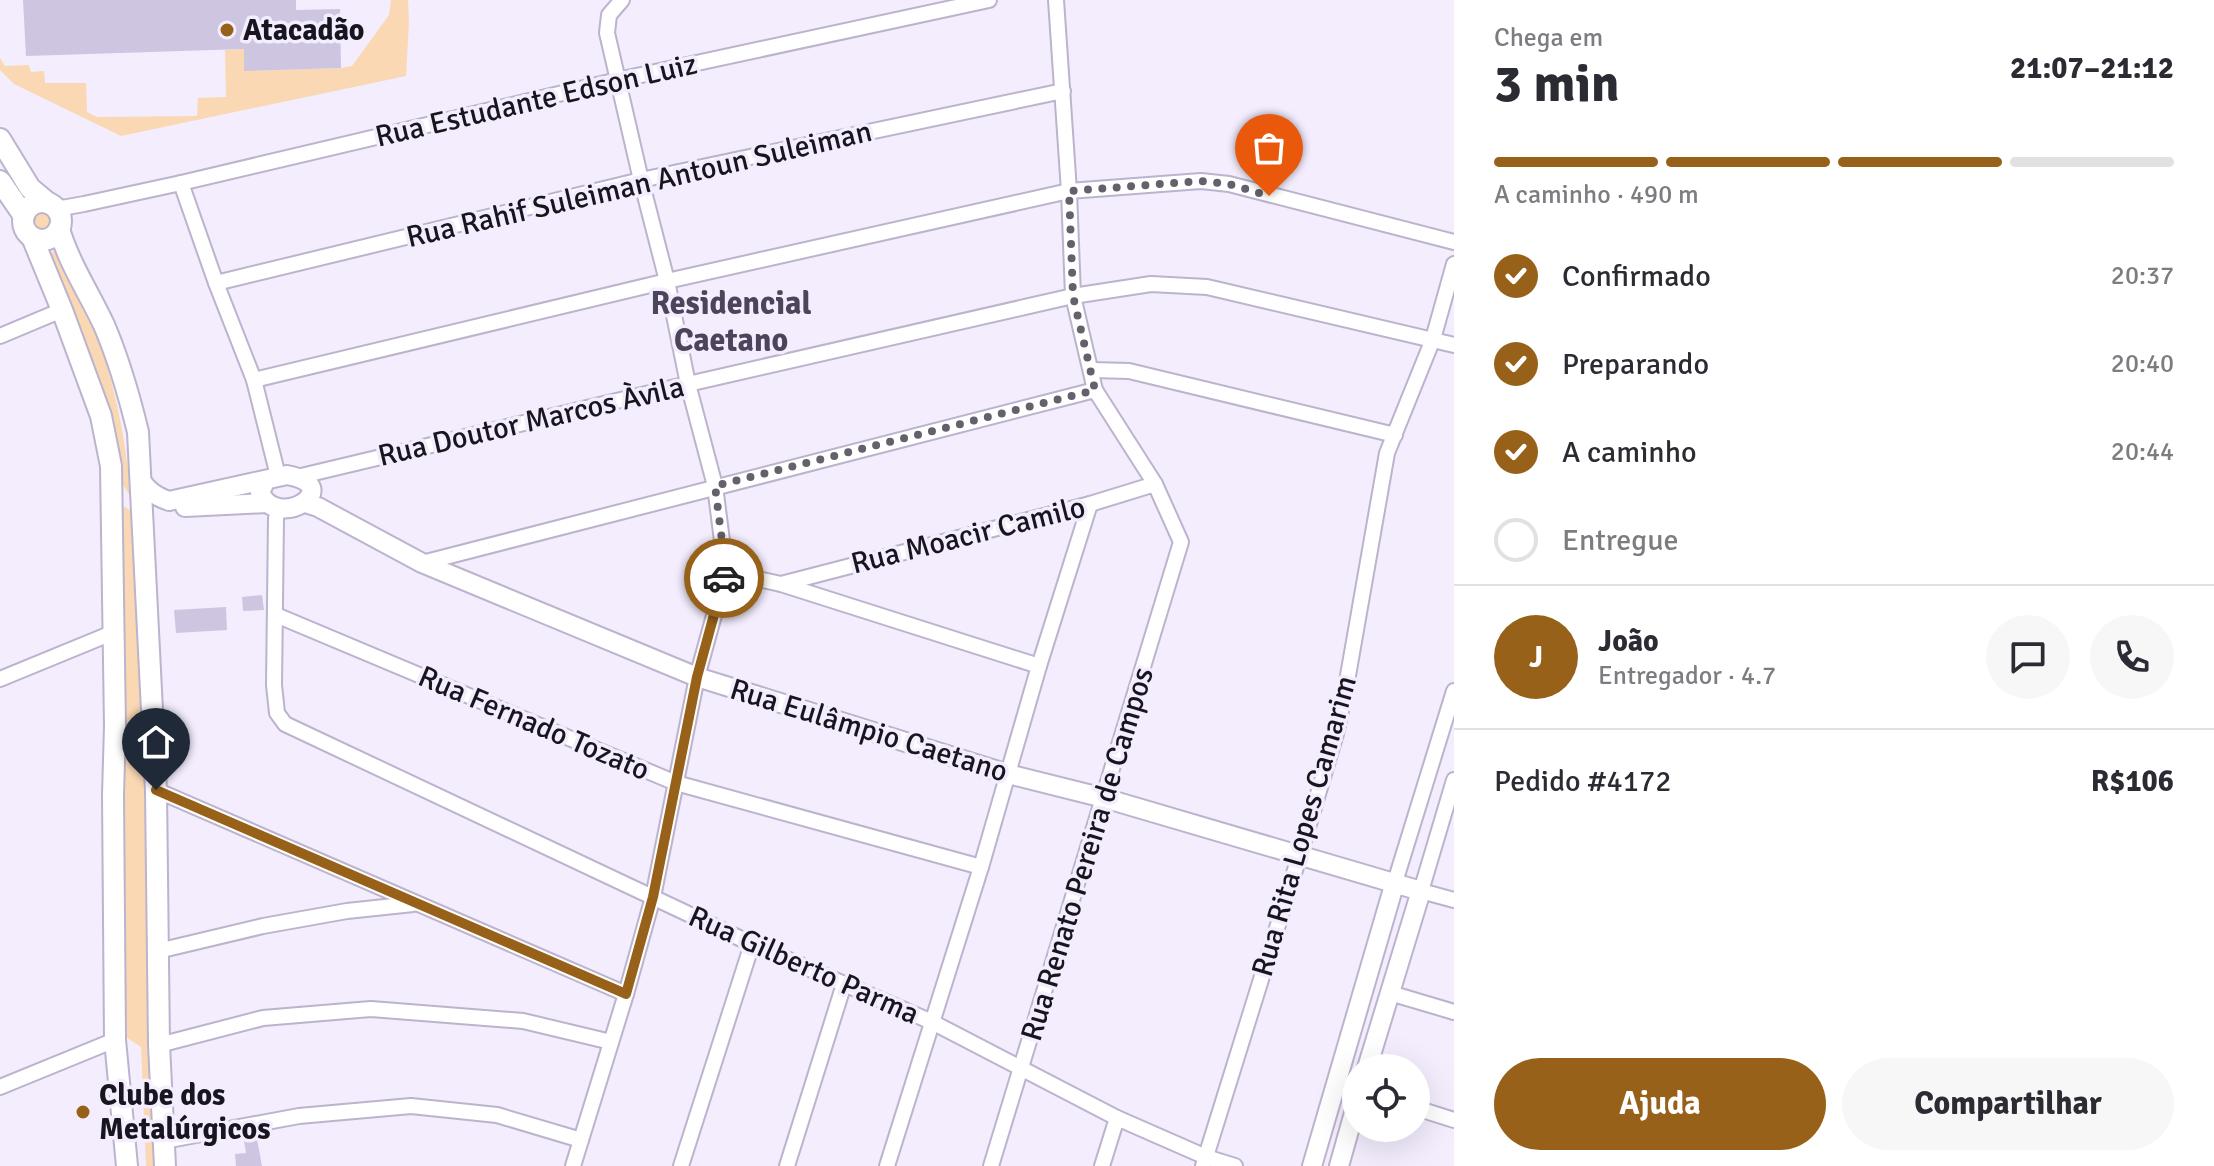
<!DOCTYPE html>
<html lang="pt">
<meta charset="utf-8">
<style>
body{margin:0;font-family:Signika,sans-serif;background:#f7f7f7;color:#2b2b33;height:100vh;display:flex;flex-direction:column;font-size:30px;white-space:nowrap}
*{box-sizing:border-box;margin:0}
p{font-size:26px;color:#7c7c81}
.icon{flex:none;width:44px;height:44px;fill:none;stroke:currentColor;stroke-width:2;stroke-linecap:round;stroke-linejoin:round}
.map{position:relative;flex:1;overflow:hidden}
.panel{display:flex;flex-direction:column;background:#fff;width:760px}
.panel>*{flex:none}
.tools{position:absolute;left:1342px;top:1054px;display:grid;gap:16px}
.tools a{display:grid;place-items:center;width:88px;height:88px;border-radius:50%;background:#fff;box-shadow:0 8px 32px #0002;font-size:40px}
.pin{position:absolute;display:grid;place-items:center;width:68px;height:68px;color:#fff;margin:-82px -34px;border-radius:50% 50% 50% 0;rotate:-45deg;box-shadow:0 0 8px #0007}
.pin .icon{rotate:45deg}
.courier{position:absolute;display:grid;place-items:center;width:80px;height:80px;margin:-40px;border:6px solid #976119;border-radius:50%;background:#fff;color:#222;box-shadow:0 2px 10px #0007}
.headline em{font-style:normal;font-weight:800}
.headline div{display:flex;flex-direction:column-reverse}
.headline{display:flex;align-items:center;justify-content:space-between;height:136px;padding:0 40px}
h1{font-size:52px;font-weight:800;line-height:60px}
.bar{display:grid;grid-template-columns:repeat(4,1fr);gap:12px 8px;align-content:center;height:96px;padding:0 40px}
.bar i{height:10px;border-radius:6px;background:#e1e1e2}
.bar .on{background:#976119}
.bar p{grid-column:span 4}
.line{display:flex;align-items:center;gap:20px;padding:0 40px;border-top:2px solid #e1e1e2}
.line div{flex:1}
.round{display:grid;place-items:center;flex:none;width:84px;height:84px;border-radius:42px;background:#f7f7f7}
ol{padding:0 40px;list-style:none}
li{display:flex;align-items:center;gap:24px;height:88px}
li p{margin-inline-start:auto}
li .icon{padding:8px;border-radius:50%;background:#976119;color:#fff;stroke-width:4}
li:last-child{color:#7c7c81}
li i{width:44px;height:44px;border:4px solid #e1e1e2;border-radius:50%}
.button{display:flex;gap:16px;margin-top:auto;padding:16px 40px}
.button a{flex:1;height:92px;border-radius:48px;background:#976119;color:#fff;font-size:32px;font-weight:800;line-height:92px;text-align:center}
.button a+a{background:#f7f7f7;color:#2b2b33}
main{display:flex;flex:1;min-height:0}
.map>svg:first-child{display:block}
.green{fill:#fad8b3}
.building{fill:#cec5e0}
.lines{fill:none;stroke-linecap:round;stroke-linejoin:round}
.minor-casing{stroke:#bcb3cd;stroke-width:18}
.tertiary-casing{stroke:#bcb3cd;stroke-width:22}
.secondary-casing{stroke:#bcb3cd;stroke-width:24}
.minor{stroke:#fff;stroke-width:14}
.tertiary{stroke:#fff;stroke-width:18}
.secondary{stroke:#fff;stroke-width:20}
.done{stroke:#65616c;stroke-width:8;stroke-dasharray:0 14.4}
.route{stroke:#976119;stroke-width:10}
.poi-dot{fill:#976119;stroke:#f3edfe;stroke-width:3}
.labels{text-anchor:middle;stroke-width:7;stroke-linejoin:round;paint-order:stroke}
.poi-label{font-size:30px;font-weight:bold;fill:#18151e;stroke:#f3edfe;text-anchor:start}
.street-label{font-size:30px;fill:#18151e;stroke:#f3edfe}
.neighbourhood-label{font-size:32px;font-weight:bold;fill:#4c445a;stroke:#f3edfe}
</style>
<main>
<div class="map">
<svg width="1454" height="1166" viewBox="0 0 1454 1166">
<rect width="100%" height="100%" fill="#f3edfe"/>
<!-- green -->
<g class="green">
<path d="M391,0h17l1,22 -3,54 -285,60 -107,-52 -14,-14v-12l5,8 24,-1 2,7 13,-1 1,12h41l1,29 10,5 100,-1 1,-18 28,-1 -1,-47 19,-1 1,22 96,-3 11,-2 37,-51z"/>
<circle cx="42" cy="221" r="15"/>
<path d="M56,251c9,16 19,32 26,49 29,63 43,129 49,197l-11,-16 -75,-227z"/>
<path d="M113,507h12l6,4 14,256 4,258 6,141h-9l-5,-119 -15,-10z"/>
</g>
<!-- building -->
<g class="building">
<path d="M23,0h273v10l44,-1 1,59 -97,3v-22l-218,7z"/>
<path d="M262,595l2,15 -21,1 -1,-14z"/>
<path d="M226,607l1,23 -51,3 -2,-23z"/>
<path d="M257,1139l5,27h-26l-1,-12 11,-1 -2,-12z"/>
</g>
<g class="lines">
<!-- minor casing -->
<g class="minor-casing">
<g id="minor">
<path d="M181,183l35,100 38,97 24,96"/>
<path d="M56,209l28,-5 97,-21 437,-103 371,-80"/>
<path d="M216,283l425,-103 422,-89"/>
<path d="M0,336l62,-26"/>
<path d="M1091,370l38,1 266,64"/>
<path d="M254,380l413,-99 402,-90 132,-10 28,3 225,58"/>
<path d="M297,477l391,-93 385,-88 78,-12 56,3 247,58"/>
<path d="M279,507l-3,11 -2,167 3,28 8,11 467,220 180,78 185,96 89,39 29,9"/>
<path d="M422,563l673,-173"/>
<path d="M726,572l55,12 258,82"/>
<path d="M781,584l309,-80 65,-20"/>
<path d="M276,615l400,168 305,84"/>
<path d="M0,679l112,-46"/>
<path d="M1454,780l-33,111 33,9"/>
<path d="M156,790l470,204"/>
<path d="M1395,882l59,-191"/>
<path d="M158,951l105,-25 84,-15 66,-7"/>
<path d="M1390,993l64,19"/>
<path d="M159,1045l104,-27 108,-9 152,12 88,21"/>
<path d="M0,1087l115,-47"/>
<path d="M1416,1108l38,12"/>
<path d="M164,1141l135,-25 112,-10 86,9 84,25"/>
<path d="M573,1166l53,-172 27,-97 44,-220 29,-105 -11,-86 -27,-102 -21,-103 -26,-101 -34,-147 2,-18 13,-15"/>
<path d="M681,1166l71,-222"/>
<path d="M787,1166l57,-182"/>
<path d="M887,1166l94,-299 58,-201 51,-162"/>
<path d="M991,1166l190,-624 -26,-58 -60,-94 -22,-94 -4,-105 -13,-191"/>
<path d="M1102,1166l15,-48"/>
<path d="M1203,1166l97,-312 36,-120 10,-47 41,-234 46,-114 21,-75"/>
</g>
</g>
<!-- tertiary casing -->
<g class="tertiary-casing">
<g id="tertiary">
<path d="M140,479c8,12 15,17 29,22l118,-26c62,11 -11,58 -27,17l6,-12"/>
<path d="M305,503l13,4 104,56 275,114 311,97 96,24 317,93 -54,177"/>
<path d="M185,507l82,-4"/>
<path d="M1312,1166l83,-284"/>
<path d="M1339,1166l17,-60"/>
</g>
</g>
<!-- secondary casing -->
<g class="secondary-casing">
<g id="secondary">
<path d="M0,139l30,49 18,15"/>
<path d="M0,181l24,35"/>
<circle cx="42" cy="221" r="19"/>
<path d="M59,229c10,34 30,64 45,96 15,35 25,70 34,107l18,358 3,255 6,121"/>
<path d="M32,237l30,73 39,106 10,50 4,260 -2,69 2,245 12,126"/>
</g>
</g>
<!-- minor -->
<use href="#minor" class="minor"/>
<!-- tertiary -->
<use href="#tertiary" class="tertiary"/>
<!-- secondary -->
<use href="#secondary" class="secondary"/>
</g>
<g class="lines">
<!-- done -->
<path class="done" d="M724,578l2,-6 -11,-86 380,-96 -22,-94 -4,-105 132,-10 28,3 40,12"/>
<!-- route -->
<path class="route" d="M156,790l470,204 27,-97 44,-220 27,-99"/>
</g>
<!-- markers -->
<g class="poi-dot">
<circle cx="227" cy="30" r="8"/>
<circle cx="83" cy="1112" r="8"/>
</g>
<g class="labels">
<!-- poi labels -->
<g class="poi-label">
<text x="243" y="40">Atacadão</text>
<text x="99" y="1105">Clube dos<tspan x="99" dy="34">Metalúrgicos</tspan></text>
</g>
<!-- street labels -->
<g class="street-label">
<text transform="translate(536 100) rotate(-13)" y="10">Rua Estudante Edson Luiz</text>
<text transform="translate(639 184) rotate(-13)" y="10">Rua Rahif Suleiman Antoun Suleiman</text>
<text transform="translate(531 421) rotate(-13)" y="10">Rua Doutor Marcos Àvila</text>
<text transform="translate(968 535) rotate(-14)" y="10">Rua Moacir Camilo</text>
<text transform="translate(534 723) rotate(23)" y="10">Rua Fernado Tozato</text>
<text transform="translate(869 730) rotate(17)" y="10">Rua Eulâmpio Caetano</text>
<text transform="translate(1304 826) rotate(-74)" y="10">Rua Rita Lopes Camarim</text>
<text transform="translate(1087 854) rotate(-73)" y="10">Rua Renato Pereira de Campos</text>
<text transform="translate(804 965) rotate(24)" y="10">Rua Gilberto Parma</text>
</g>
<!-- neighbourhood labels -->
<g class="neighbourhood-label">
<text x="731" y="314">Residencial<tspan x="731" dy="37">Caetano</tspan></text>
</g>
</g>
</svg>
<div class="tools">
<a><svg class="icon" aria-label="locate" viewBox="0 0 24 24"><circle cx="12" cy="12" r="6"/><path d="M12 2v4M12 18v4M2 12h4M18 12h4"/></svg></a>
</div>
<div class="pin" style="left:1269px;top:196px;background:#ea580c"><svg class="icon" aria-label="bag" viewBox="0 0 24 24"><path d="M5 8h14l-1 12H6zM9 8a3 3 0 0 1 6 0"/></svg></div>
<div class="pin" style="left:156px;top:790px;background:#1f2937"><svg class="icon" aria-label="home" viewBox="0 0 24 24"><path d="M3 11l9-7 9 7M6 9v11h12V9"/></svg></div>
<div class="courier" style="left:724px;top:578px"><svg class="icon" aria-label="car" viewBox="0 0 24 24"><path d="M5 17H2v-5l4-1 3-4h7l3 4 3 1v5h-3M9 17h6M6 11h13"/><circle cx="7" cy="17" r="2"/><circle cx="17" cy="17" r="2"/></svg></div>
</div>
<section class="panel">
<div class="headline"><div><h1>3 min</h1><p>Chega em</p></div><em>21:07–21:12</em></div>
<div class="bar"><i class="on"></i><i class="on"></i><i class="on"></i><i></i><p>A caminho · 490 m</p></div>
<ol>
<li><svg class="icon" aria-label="check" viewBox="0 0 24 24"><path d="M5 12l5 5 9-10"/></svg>Confirmado<p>20:37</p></li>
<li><svg class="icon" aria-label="check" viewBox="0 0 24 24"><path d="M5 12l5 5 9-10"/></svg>Preparando<p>20:40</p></li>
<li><svg class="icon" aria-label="check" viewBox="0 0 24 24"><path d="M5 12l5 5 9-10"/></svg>A caminho<p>20:44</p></li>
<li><i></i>Entregue</li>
</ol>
<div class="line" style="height:144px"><b class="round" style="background:#976119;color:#fff">J</b><div><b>João</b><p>Entregador · 4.7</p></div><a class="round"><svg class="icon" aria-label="chat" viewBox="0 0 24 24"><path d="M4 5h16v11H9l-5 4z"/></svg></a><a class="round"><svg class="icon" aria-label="phone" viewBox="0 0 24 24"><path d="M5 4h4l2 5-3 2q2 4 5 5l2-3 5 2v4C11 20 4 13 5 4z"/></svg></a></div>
<div class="line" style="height:104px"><div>Pedido #4172</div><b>R$106</b></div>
<div class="button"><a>Ajuda</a><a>Compartilhar</a></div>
</section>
</main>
